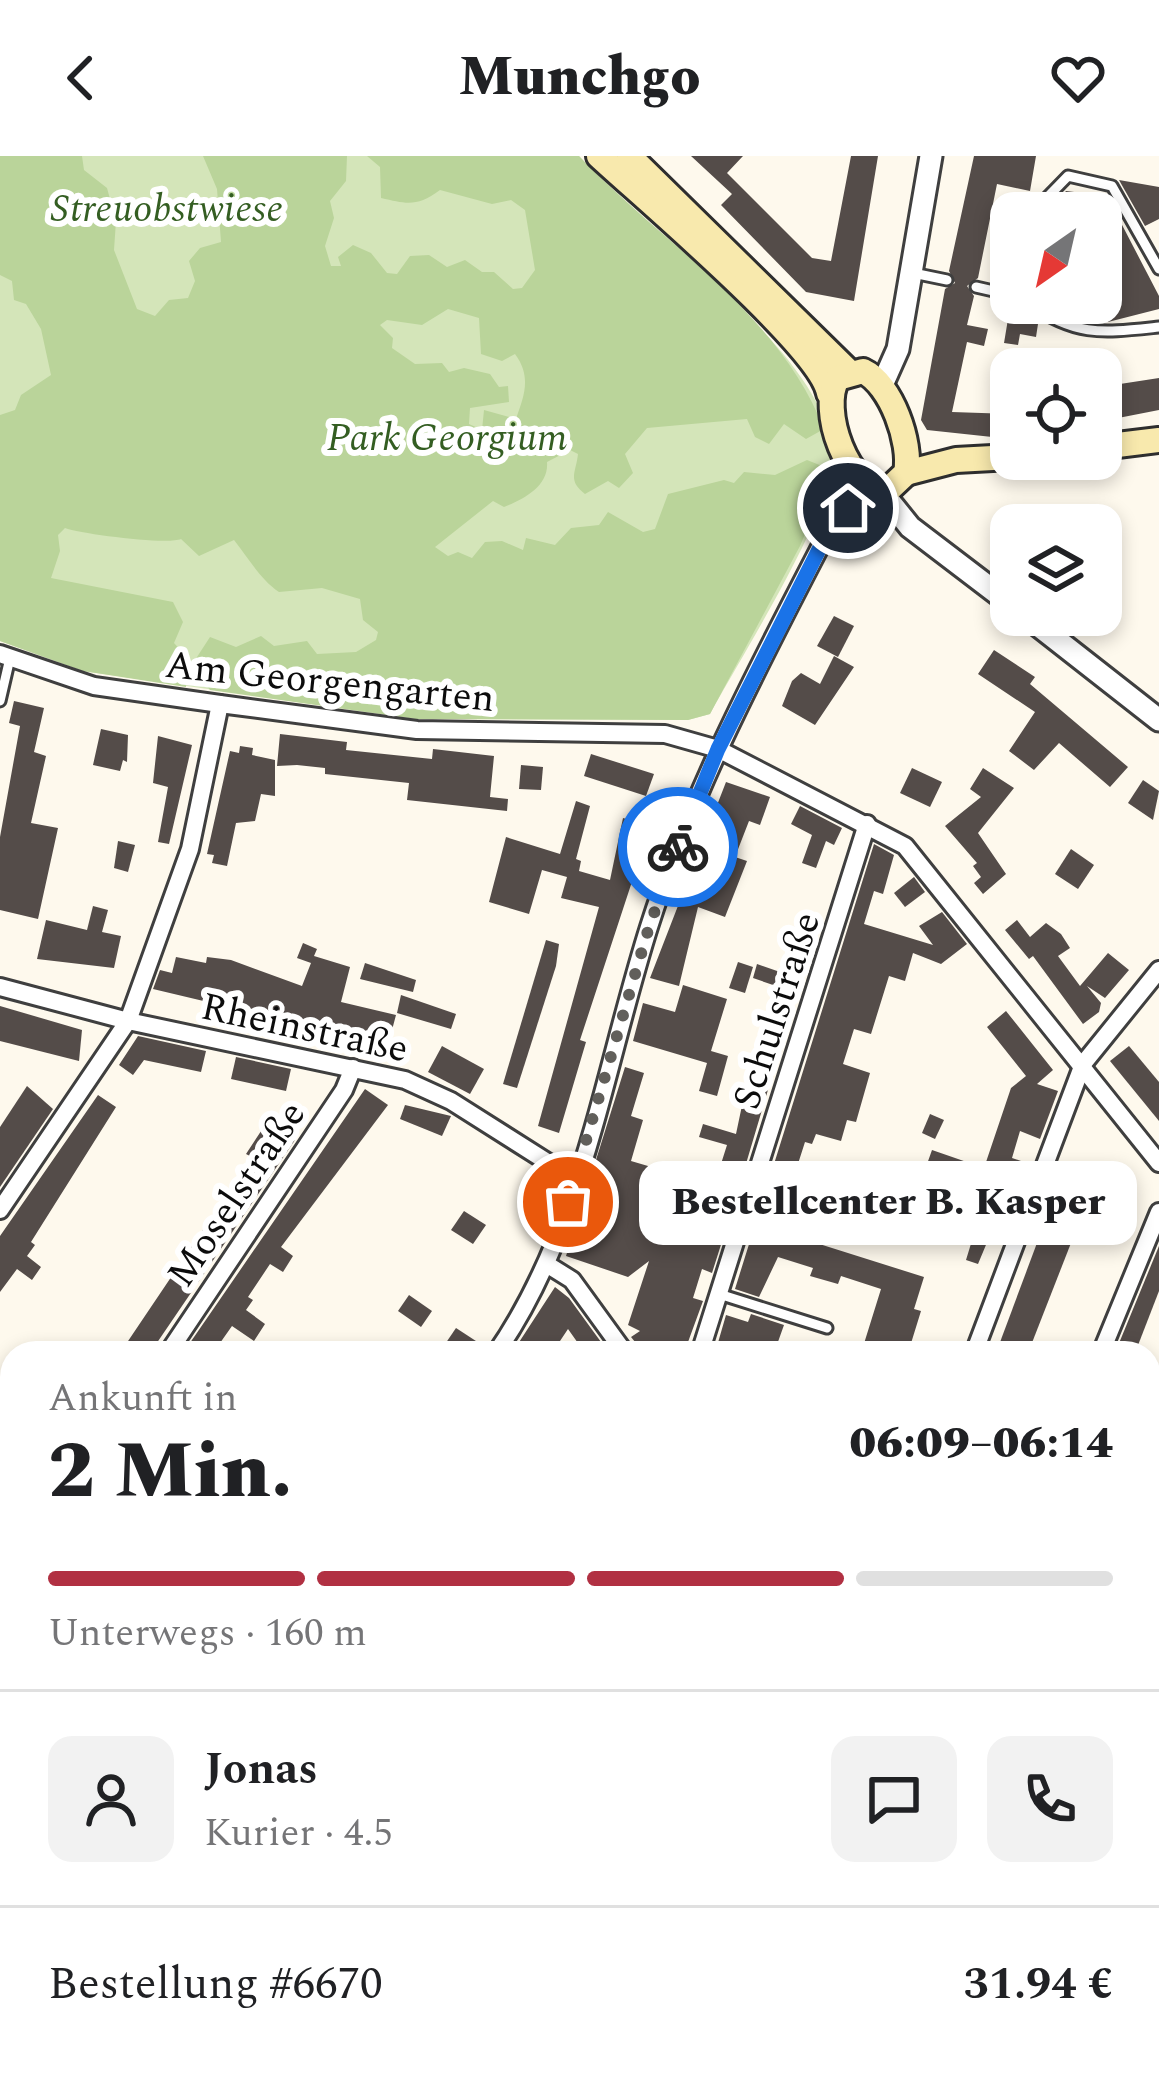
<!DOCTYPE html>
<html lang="de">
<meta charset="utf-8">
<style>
body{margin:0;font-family:Spectral,serif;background:#f2f2f2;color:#202124;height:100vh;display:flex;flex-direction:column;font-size:45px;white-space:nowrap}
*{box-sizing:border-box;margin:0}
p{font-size:39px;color:#757577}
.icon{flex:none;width:66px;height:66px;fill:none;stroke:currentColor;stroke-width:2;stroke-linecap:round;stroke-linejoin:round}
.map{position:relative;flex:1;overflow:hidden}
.drawer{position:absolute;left:0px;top:1185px;width:1161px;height:747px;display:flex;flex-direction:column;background:#fff;border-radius:36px 36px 0 0;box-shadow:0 6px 18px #0003}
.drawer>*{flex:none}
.needle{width:78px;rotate:214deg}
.fabs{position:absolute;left:990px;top:36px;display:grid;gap:24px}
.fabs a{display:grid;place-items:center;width:132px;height:132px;border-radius:24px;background:#fff;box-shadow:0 6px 18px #0003;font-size:60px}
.pin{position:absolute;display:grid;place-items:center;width:102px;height:102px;color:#fff;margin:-51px;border:6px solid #fff;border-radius:50%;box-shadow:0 3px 12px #0007}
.courier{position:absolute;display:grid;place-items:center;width:120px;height:120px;margin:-60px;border:9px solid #1a73e8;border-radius:50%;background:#fff;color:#222;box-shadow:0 3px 15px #0007}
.bubble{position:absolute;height:84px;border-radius:24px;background:#fff;box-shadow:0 6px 18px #0003;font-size:39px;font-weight:800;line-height:84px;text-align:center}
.headline em{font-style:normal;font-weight:800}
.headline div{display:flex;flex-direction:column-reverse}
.headline{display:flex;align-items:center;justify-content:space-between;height:204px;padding:0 48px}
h1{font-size:78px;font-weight:800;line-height:90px}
.bar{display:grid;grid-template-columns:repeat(4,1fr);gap:18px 12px;align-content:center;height:144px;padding:0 48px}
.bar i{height:15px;border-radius:9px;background:#e0e0e0}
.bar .selected{background:#b13042}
.bar p{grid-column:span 4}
.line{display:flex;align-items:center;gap:30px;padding:0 48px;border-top:3px solid #e0e0e0}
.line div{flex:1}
.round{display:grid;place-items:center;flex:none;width:126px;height:126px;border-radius:24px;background:#f2f2f2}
header{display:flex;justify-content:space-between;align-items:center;height:156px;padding:0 48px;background:#fff;font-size:54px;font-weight:800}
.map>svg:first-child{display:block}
.green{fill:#d4e5b9}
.forest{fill:#bad49a;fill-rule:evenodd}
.cemetery{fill:#d7ddc0}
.building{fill:#544c49}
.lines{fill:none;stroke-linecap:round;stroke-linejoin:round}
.service-casing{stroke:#3f3f3f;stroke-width:15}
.minor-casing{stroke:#3f3f3f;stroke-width:22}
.tertiary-casing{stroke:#3f3f3f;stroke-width:27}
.secondary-casing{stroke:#2e2e2e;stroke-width:30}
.service{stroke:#fff;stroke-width:9}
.minor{stroke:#fff;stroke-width:16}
.tertiary{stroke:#fff;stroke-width:21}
.secondary{stroke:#f8e9ad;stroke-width:24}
.done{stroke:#615f5b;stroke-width:12;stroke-dasharray:0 21.6}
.route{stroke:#1a73e8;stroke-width:15}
.labels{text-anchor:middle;stroke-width:12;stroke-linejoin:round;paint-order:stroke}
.park-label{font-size:39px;font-style:italic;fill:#345e22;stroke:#fff}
.street-label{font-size:39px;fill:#0c0c0c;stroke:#fff}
</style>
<header><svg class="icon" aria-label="back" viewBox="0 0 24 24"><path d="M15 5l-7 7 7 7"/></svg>Munchgo<svg class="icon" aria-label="heart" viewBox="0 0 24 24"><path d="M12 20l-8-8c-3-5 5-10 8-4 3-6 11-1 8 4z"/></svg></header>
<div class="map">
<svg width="1159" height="1930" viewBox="0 0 1159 1930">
<rect width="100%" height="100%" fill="#fef9ed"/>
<!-- green -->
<path class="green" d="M0,0h579c19,20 37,41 57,59 59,55 207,163 196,253 -7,55 -92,191 -122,246l-22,6 -272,-1 -333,-48 -83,-30z"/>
<!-- forest -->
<path class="forest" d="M0,0h82l2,14 23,18 9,33 -2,29 23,59 18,7 14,-16 19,-2 7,-17 -6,-20 11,-13 21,-6 -4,-53 -14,-33h144l-1,25 -16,20 4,17 -9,28 6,20h10l-3,-9 15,-12 18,8 16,20 10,1 13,-18 19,-1 18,12 18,-7 17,12h12l19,17 9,-1 13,-18 -10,-60 -14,-10 -19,4 -52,-14c-23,17 -33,14 -59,8l-1,-31 -13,-11h-14h226c83,87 200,157 245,273l-18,10 -22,-15 -15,20 -14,-7 -8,-18 -100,9 -22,26 8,19 -14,15 -11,-7 -23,13c-18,-14 -9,-21 -7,-40l-8,-4 -23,12c2,24 -23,37 -43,45l-11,-6 -58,46 13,9 10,-4 14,6 13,-16 17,-1 21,9 3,-12 29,7 16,-17 28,-3 9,-13 35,20 12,-3 13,-35 56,-14 10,3 10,-11 31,3 32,-15 25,10 -32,76 -90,168 -22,6 -272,-1 -206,-29 -14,-17 1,-16 13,-20 26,10 25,-11 13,10 33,-5 10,13 39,-2 20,-12 2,-8 -15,-12 -3,-21 -38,-11 -43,4c-19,-13 -30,-33 -45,-52l-35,16 -18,-17c-14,6 -100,-5 -116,-11l-7,7 2,16 -9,27 122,24 10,20 -9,21 10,11 2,33 -103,-16 -83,-30v-226l15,-5 6,-15 30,-20 -10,-46 -15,-25 -12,-4 -2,-19 -12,-6zM448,153l31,9 2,36 21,7 13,-7c17,23 9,42 1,65l-32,-9 -2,20 -13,-6 1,-16 39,-6 -1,-16 -9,1 -9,-13 -26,-6 -15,4 -7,-9 -27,1 -23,-16 1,-10 -13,-13 7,-5 35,5z"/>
<!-- cemetery -->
<path class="cemetery" d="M1159,1208v267l-10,24v-266z"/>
<!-- building -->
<g class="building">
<path d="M691,0h52l-16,17 85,85 19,3 20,-105h27l-24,145 -48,-9 -85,-87 11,-11z"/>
<path d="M974,0h62l-6,35 -33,-7 -19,94 -11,8 7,10 -7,29 21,4 -4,17 -17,-4 -15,70 59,2v25l-84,-9 -6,-10 24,-131 10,-6 -6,-12z"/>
<path d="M1119,24l40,7v32l-14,7z"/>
<path d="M1066,35l41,5 52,100v13l-51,13 -25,-2 -4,-17h22v-15l11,-3 -11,-20v-52h-53z"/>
<path d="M1008,163l30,5 -2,13 -16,-3 -2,11 -14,-2z"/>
<path d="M1159,222v32l-46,9 -6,-33z"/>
<path d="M834,460l20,10 -16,31 -21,-11z"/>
<path d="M994,494l41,27 -5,7 98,83 -18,20 -51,-44 -25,27 -25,-19 26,-39 -57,-38z"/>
<path d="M834,500l20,11 -39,58 -33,-19 10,-25 9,-8 19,11z"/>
<path d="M14,545l30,7 -10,44 12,4 -15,67 27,5 -20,91 -38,-9v-73l20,-111 -11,-3z"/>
<path d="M101,573l27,6 -1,27 -4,-2 -3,11 -27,-6z"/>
<path d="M280,578l67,8 -1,8 86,9 1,-10 61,7 -4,41 18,2 -1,12 -100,-11 2,-17 -84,-9v-6l-28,-3 -20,1z"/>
<path d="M158,580l34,9 -23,99 -11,-2 10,-55 -15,-4z"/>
<path d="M240,590l13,2 -1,7 23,5v36l-14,-2 -6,27 -19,2 -9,43 -15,-3 2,-8 -7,-1 23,-103 9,2z"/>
<path d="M591,598l63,20 -8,22 -62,-20z"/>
<path d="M521,609l22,2 -2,23 -22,-1z"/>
<path d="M912,612l30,14 -12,25 -30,-14z"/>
<path d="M983,612l31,20 -36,45 28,41 -23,20 -9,-11 7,-6 -8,-11 4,-3 -32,-37 36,-29 -11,-8z"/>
<path d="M1143,624l16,11 -6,29 -25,-17z"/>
<path d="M726,626l44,15 -10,28 -11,-4 -14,36 12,4 -22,56 -27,-10 -19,79 -29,-8z"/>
<path d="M576,645l14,5 -14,53 5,2 -2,10 31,9 13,-62 13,4 -4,16 13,4 -65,198 6,2 -27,91 -21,-7 61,-219 -38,-9 6,-21 -25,-7 -13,44 -40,-12 17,-65 54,17z"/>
<path d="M800,650l42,22 -8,17 -8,-4 -10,27 -14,-5 10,-28 -21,-11z"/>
<path d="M118,685l17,4 -7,27 -14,-4z"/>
<path d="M874,688l20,11 -11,39 -9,-3 -10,33 69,21 -14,-19 23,-14 25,32 -26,20 -28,-11 -8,28 -16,-5 -18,58 -17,-5 -11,35 27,9 -14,49 -9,-2 -6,21 -25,-7 -4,10 -7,-2 -9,28 14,5 -10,33 -16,-5 -9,27 149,47 -10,32 7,2 -13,42 -46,-3 19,-61 -40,-13 -3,8 -28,-8 3,-8 -35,-11 -19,40 -24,-8z"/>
<path d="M1071,693l23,16 -16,24 -23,-15z"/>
<path d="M914,721l11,15 -20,15 -11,-14z"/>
<path d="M93,750l15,4 -6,22 19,4 -7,32 -77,-9 9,-39 41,10z"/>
<path d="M1017,764l13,17 16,-14 15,11 9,14 -12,8 22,30 28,-33 21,17 -24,28 -18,-12 14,17 -2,9 -16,12 -50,-68 -4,3 -24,-29z"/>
<path d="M546,784l13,4 -3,22 -39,122 -14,-4z"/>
<path d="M303,787l14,6 -3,7 36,11 -9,35 55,13 -8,30 -235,-56 7,-19 12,3 4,-16 30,6 1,-6 24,3 71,26 9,-23 -14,-5z"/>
<path d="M738,806l15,5 -8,26 -16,-5z"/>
<path d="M365,807l51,17 -3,12 -53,-13z"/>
<path d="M757,808l23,8 -4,14 -23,-8z"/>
<path d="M683,829l44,14 -16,52 17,5 -11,40 -18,-5 8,-28 -74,-22 10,-38 32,9z"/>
<path d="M401,839l55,19 -5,15 -54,-16z"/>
<path d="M0,850l82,24 -3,31 -79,-20z"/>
<path d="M1006,855l47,59 -16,14 21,7 -18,48 -20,-8 -8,27 9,3 -43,103 -12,-4 7,-23 -6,-2 20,-50 -24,-8 -3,9 -7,-3 -7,21 -30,-9 16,-45 52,18 27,-80 15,-12 -39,-49z"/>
<path d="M138,880l68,15 -5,21 -57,-12 -11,15 -14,-10z"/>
<path d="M442,890l42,23 -14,25 -42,-22z"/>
<path d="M1129,890l30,36v39l-49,-60z"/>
<path d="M236,901l55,12 -5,22 -55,-12z"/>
<path d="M625,911l19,6 -13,43 12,4 -12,41 17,5 -5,20 10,3 -3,10 16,4 -3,9 62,20 -13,41 -10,-4 -9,29 10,3 -19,52h-40l-13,-16 9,-6 -12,-6 21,-64 -21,16 -62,-21z"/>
<path d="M748,921l22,6 -33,111 -23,-8 13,-41 -28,-8 4,-13 33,10z"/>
<path d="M27,930l26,23 -53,78v-60z"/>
<path d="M365,933l23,16 -107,142 12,9 -10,16 -13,-8 -22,33 5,3 -7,10 19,14 -11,17 -22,-15 -19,27h-30z"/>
<path d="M98,939l18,12 -85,135 4,3 -8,11 14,11 -9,13 -15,-11 -17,23v-56z"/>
<path d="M405,949l46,11 -9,20 -42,-17z"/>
<path d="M930,958l14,6 -9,19 -13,-6z"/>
<path d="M267,966l28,18 -145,213h-30l132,-196 -6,-3z"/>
<path d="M1050,1052l30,12 -52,133h-32z"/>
<path d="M464,1055l22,14 -13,19 -22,-14z"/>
<path d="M1159,1090v45l-24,62h-20z"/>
<path d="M555,1131l14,11 40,55h-24l-17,-24 -16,24h-40z"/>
<path d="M409,1139l23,16 -11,16 -23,-16z"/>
<path d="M751,1158l33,11 -10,28h-59l11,-38 22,7z"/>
<path d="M456,1172l23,15 -6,10h-34z"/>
</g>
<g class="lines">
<!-- service casing -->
<g class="service-casing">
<g id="service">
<path d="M1032,57l36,-37 44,10 47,83"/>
<path d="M913,117l34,7"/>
<path d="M976,131l35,8"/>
<path d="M1027,147c50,34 74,30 132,24"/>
<path d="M0,545l10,-43"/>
<path d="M719,1138l108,34"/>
<path d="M1149,1635l10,4"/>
</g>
</g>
<!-- minor casing -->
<g class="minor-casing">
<g id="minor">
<path d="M833,366l35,-34"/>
<path d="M0,498l94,32 126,18 197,26 248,4 53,15 187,97 254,317"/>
<path d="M0,831l128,34 277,59 46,21 101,64 24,8"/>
<path d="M0,1054l128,-189 62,-172 30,-145"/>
<path d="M548,1109l24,15 53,73"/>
<path d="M168,1197l176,-263 9,-22"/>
<path d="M496,1197c86,-124 108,-284 153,-426 45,-142 116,-273 184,-405v-14l18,-42"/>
<path d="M700,1197l167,-529"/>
<path d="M974,1197l109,-289 76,-94"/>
<path d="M1101,1197l58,-141"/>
<path d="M0,1394l12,6"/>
<path d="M0,1446l12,-17"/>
<path d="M1149,1749l10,-23"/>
<path d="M0,1792l12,-13"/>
<path d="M1149,1884l10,-1"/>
<path d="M832,1920l14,10"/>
<path d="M274,1930l7,-10"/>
<path d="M621,1930l7,-10"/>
</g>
</g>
<!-- tertiary casing -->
<g class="tertiary-casing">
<g id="tertiary">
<path d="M882,229l16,-36 33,-193"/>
<path d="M881,335l29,36 101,77"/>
<path d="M1025,459l134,105"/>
</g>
</g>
<!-- secondary casing -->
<g class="secondary-casing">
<g id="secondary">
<path d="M599,0c44,41 221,190 230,237"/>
<path d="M629,0l217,213"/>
<path d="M863,215c28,13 49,72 43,102l-18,17c-40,4 -70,-83 -50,-112z"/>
<path d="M1101,291l58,-7"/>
<path d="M906,317l50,-13 55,-3"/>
</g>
</g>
<!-- service -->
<use href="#service" class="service"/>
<!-- minor -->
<use href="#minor" class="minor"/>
<!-- tertiary -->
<use href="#tertiary" class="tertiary"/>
<!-- secondary -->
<use href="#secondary" class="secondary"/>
</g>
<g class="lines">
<!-- done -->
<path class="done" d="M568,1046l81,-275 29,-80"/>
<!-- route -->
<path class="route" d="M678,691l40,-98 115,-227 15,-14"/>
</g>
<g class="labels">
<!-- park labels -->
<g class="park-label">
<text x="167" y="65">Streuobstwiese</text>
<text x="447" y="294">Park Georgium</text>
</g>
<!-- street labels -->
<g class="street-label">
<text transform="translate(330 524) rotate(6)" y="14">Am Georgengarten</text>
<text transform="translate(775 854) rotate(-72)" y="14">Schulstraße</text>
<text transform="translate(305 870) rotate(12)" y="14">Rheinstraße</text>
<text transform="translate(235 1037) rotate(-56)" y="14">Moselstraße</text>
</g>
</g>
</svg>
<div class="fabs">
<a><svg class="needle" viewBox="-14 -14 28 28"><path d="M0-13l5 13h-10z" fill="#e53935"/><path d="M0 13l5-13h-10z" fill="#757577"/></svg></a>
<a><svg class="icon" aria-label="locate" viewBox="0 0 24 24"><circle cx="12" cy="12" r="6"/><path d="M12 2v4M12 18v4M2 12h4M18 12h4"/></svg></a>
<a><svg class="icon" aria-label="layers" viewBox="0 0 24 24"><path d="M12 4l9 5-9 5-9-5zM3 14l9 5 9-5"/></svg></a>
</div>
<div class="pin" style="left:568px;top:1046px;background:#ea580c"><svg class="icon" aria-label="bag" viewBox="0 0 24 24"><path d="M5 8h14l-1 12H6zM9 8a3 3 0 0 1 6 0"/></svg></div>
<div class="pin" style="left:848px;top:352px;background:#1f2937"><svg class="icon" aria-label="home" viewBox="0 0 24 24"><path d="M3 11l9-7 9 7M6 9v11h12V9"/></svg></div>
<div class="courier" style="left:678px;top:691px"><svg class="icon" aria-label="bike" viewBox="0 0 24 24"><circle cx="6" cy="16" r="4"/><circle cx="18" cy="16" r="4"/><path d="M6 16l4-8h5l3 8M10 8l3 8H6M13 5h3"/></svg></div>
<div class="bubble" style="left:639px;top:1005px;width:498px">Bestellcenter B. Kasper</div>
<section class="drawer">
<div class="headline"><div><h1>2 Min.</h1><p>Ankunft in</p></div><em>06:09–06:14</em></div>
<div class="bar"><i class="selected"></i><i class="selected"></i><i class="selected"></i><i></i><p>Unterwegs · 160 m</p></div>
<div class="line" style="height:216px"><a class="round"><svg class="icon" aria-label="person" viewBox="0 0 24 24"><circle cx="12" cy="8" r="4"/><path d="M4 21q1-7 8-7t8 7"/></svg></a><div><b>Jonas</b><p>Kurier · 4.5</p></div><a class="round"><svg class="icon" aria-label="chat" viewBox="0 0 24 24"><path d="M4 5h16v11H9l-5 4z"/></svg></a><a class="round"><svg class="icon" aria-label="phone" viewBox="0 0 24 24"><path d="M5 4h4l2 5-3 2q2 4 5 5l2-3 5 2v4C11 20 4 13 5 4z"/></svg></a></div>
<div class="line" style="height:156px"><div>Bestellung #6670</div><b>31.94 €</b></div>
</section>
</div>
